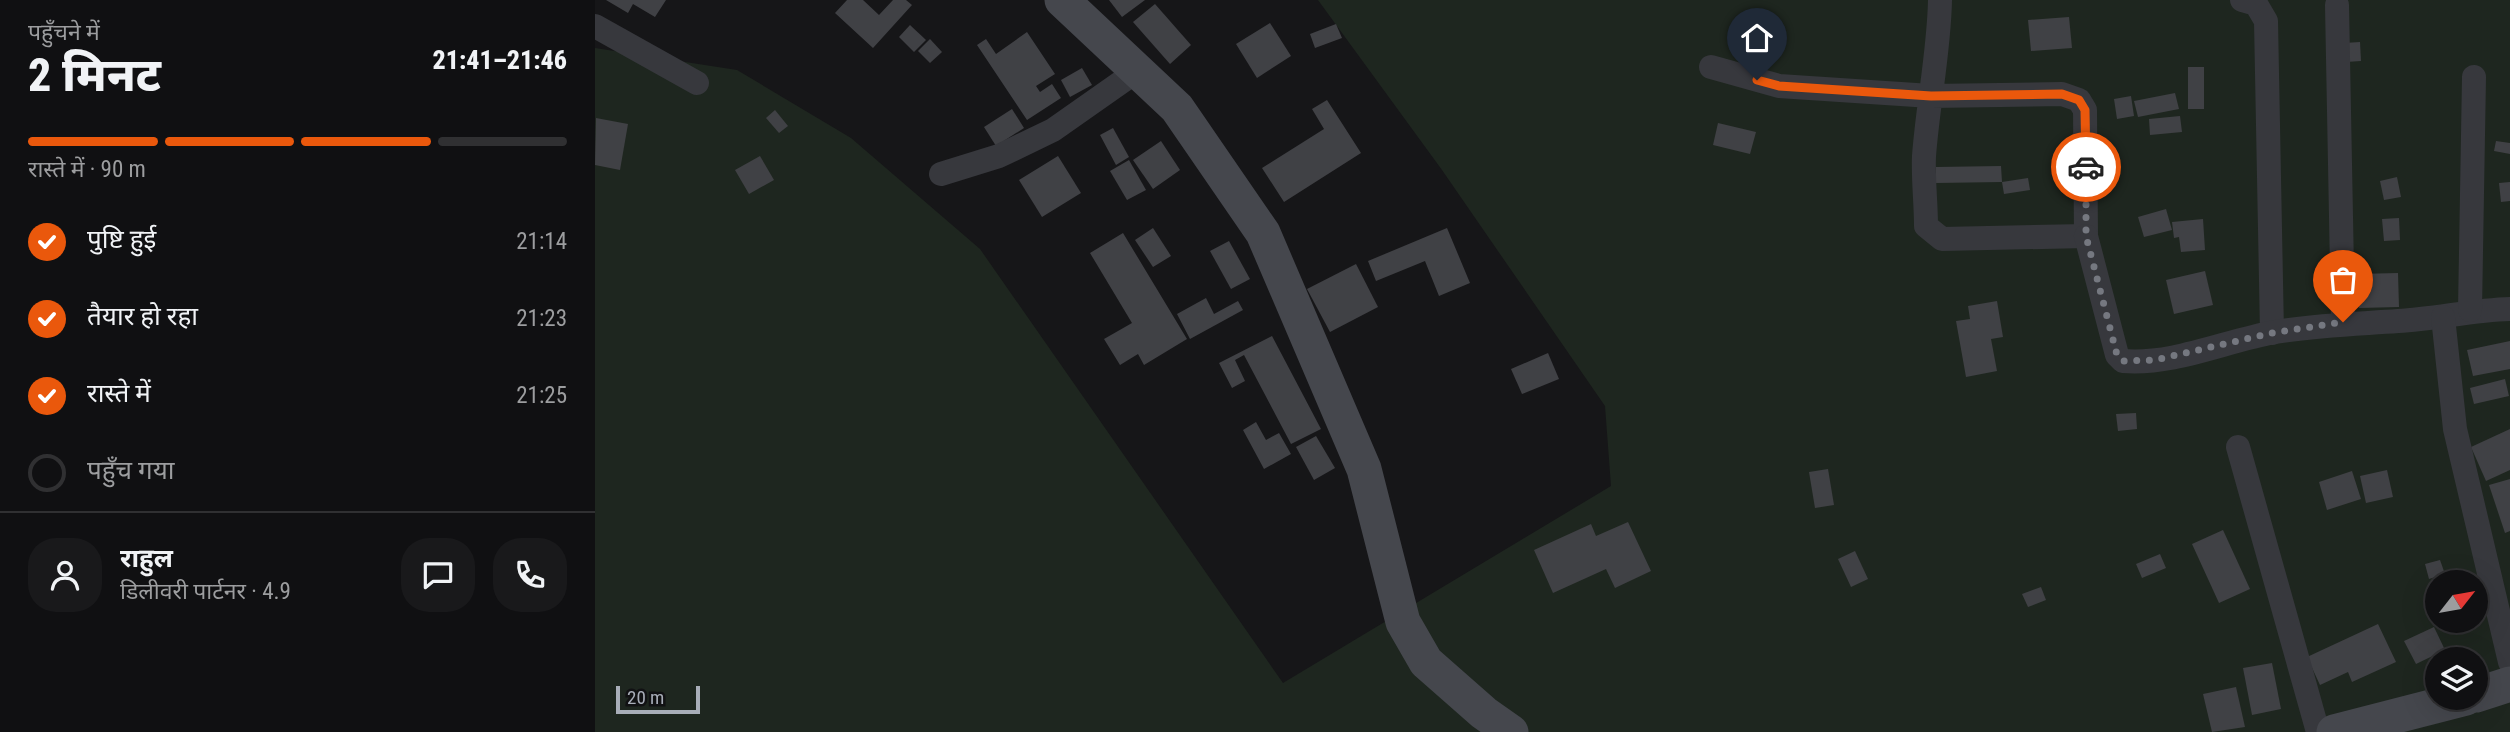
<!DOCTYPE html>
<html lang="hi">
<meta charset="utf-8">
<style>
body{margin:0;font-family:"Roboto Condensed","Noto Sans Devanagari",sans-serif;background:#19191b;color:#f1f3f6;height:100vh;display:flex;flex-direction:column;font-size:26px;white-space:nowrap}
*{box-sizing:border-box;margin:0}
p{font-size:23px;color:#9c9d9f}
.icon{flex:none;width:38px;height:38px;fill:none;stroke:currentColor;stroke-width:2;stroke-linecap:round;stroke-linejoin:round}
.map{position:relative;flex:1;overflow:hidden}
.sheet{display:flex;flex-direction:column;background:#101012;width:595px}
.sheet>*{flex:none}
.needle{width:46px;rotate:59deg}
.controls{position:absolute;left:1830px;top:570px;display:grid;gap:14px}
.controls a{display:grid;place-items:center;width:63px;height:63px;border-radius:50%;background:#101012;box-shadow:0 7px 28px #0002,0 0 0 2px #303032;font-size:35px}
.scale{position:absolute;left:21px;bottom:18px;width:84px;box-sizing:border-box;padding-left:7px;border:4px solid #a8adb8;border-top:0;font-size:19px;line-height:24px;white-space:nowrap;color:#a8adb8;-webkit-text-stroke:5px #111113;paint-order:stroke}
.pin{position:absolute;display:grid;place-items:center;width:60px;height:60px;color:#fff;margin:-72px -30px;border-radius:50% 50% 50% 0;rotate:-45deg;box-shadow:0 0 7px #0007}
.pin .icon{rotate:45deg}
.courier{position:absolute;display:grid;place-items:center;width:70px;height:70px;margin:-35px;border:5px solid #ea580c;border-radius:50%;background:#fff;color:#222;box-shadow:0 2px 9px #0007}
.head em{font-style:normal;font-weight:800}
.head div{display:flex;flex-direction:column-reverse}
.head{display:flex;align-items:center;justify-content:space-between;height:119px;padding:0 28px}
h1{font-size:46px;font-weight:800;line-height:52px}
.bar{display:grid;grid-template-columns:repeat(4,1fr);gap:10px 7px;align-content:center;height:84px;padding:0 28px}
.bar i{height:9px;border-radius:5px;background:#303032}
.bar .on{background:#ea580c}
.bar p{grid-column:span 4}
.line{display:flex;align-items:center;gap:18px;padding:0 28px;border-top:2px solid #303032}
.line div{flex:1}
.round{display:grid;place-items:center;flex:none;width:74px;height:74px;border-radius:28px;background:#19191b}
ol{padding:0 28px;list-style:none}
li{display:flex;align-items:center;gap:21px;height:77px}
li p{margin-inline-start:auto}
li .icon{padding:7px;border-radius:50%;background:#ea580c;color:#fff;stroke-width:4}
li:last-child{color:#9c9d9f}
li i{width:38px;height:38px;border:4px solid #303032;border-radius:50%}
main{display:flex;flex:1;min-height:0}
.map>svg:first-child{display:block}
.green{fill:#1e261f;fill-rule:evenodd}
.building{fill:#404145}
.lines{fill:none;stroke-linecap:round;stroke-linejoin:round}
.minor{stroke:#37383d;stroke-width:24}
.secondary{stroke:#45474d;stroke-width:35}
.done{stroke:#757880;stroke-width:7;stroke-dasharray:0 12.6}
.route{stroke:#ea580c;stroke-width:9}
</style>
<main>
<section class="sheet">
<div class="head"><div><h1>2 मिनट</h1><p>पहुँचने में</p></div><em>21:41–21:46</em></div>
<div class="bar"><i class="on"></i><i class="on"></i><i class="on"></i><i></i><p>रास्ते में · 90 m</p></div>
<ol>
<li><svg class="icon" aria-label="check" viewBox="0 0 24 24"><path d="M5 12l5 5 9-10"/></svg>पुष्टि हुई<p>21:14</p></li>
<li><svg class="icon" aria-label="check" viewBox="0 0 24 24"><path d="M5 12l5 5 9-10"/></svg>तैयार हो रहा<p>21:23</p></li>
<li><svg class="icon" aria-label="check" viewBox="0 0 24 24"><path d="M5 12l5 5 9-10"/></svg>रास्ते में<p>21:25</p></li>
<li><i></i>पहुँच गया</li>
</ol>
<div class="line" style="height:126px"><a class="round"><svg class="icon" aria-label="person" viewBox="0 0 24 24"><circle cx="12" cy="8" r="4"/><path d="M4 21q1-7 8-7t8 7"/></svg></a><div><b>राहुल</b><p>डिलीवरी पार्टनर · 4.9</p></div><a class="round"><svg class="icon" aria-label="chat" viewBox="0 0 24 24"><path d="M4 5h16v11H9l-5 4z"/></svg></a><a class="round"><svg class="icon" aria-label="phone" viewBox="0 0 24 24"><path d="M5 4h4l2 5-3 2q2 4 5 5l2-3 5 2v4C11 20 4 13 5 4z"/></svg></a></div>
</section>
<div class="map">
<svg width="1915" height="732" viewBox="0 0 1915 732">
<rect width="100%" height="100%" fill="#161618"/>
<!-- green -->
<path class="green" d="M723,0h1192v732h-1915v-684l142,22 114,68 129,111 303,434 328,-197 -6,-80 -163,-236zM1843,583h38v38h-38zM1843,660h38v38h-38z"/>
<!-- building -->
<g class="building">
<path d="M11,0h60l-11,17 -22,-13 -5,9z"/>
<path d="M252,0h16l16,15 14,-15h13l6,5 -39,43 -38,-35z"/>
<path d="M514,0h36l-23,17z"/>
<path d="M560,4l36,41 -21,19 -37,-42z"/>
<path d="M1474,17l3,31 -41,3 -3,-31z"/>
<path d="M675,23l21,33 -34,22 -21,-34z"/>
<path d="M741,24l6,14 -27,10 -5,-14z"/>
<path d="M315,25l16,15 -12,12 -15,-15z"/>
<path d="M432,32l28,42 -19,12 4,6 12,-8 9,14 -34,22 -50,-75 9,-6 10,15z"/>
<path d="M335,39l12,13 -12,11 -12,-12z"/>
<path d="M1765,42l1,19 -15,1 -2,-19z"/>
<rect x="1593" y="67" width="16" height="42"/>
<path d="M487,68l10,17 -22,12 -9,-17z"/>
<path d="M1580,93l4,16 -41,8 -4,-16z"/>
<path d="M1536,96l3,20 -17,3 -3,-20z"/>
<path d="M732,100l34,53 -77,49 -22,-34 62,-39 -12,-20z"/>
<path d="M417,109l12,19 -28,18 -12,-19z"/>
<path d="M180,110l13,16 -9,7 -13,-15z"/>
<path d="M1585,116l2,16 -32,3 -1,-16z"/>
<path d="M1,118l32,6 -8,46 -25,-5z"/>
<path d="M1123,123l38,9 -6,22 -37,-9z"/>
<path d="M518,128l16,29 -13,8 -16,-30z"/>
<path d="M566,141l19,29 -27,19 -20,-29z"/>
<path d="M1901,141l14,2v11l-16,-3z"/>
<path d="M165,156l14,24 -25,14 -14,-24z"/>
<path d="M463,156l23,37 -39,24 -23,-37z"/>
<path d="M534,160l17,30 -19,10 -17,-29z"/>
<path d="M1406,166l1,16 -66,1v-16z"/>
<path d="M1802,177l4,20 -17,3 -4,-19z"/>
<path d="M1433,178l2,12 -26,4 -2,-12z"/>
<path d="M1915,182v19l-9,1 -2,-19z"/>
<path d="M1571,209l6,21 -28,7 -6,-20z"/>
<path d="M1804,218l1,22 -16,1 -2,-22z"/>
<path d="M1608,219l2,31 -24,2 -2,-15 -5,1 -2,-16z"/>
<path d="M558,228l18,28 -18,11 -18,-27z"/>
<path d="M852,228l23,55 -31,13 -14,-35 -49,20 -8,-20z"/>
<path d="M528,233l64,106 -43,26 -6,-11 -18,11 -16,-26 28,-16 -42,-70z"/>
<path d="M634,241l21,38 -19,10 -21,-38z"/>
<path d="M761,264l22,43 -48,25 -23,-43z"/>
<path d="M1610,271l8,34 -39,9 -8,-34z"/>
<path d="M1803,273l1,34 -40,1 -2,-34z"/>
<path d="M611,298l8,16 24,-13 5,9 -53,29 -13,-25z"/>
<path d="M1402,301l6,36 -12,2 6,32 -31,6 -10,-56 14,-2 -2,-13z"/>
<path d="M677,336l49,93 -30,15 -47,-89 -9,5 10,21 -13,7 -13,-25z"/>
<path d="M1915,341v28l-37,7 -6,-26z"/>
<path d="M953,353l11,26 -37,15 -11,-25z"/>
<path d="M1910,379l4,17 -35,8 -4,-16z"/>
<path d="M1541,413l1,16 -19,2 -2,-17z"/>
<path d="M661,422l10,18 13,-7 12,21 -27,15 -21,-39z"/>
<path d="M1915,429v41l-24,11 -15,-34z"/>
<path d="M721,436l19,32 -21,12 -18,-33z"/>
<path d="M1233,469l6,36 -19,3 -6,-36z"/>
<path d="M1792,470l6,27 -27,6 -6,-27z"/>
<path d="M1757,471l9,28 -34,11 -8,-28z"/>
<path d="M1915,479v52l-5,2 -16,-48z"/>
<path d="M1033,522l23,49 -36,17 -9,-19 -53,24 -19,-43 57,-26 5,12z"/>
<path d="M1628,530l27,59 -31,14 -27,-59z"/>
<path d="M1260,551l13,28 -17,8 -13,-28z"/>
<path d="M1565,554l6,14 -24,10 -6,-14z"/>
<path d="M1845,560l5,14 -16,5 -4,-15z"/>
<path d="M1446,587l5,13 -18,7 -6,-13z"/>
<path d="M1783,624l18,38 -44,20 -4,-10 -28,13 -13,-28z"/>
<path d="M1839,627l11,23 -29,14 -12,-23z"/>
<path d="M1677,663l9,46 -29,6 -9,-47z"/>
<path d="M1641,687l9,40 -33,5 -9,-38z"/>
</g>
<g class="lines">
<!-- minor -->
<g class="minor">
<path d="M1647,0l14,4 10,17 6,312"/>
<path d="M1742,5l6,317"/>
<path d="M0,26l102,57"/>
<path d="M1116,67l68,19 152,10 131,-2 17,6 6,10 1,126 -144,3 -16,-13c0,-23 -3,-47 -2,-70 4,-53 15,-104 16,-156"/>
<path d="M346,174l58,-18 54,-26 84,-59"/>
<path d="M1491,236l31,119 6,6c51,4 102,-20 152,-29 42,-7 81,-8 123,-11 38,-2 74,-11 112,-12"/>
<path d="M1875,310l4,-233"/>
<path d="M1848,317l12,112 55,233"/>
<path d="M1643,447l80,285"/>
</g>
<!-- secondary -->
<g class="secondary">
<path d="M467,0l115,108 86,125 101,236 39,153 23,40 58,51 27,19"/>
<path d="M1881,695l34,-11"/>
<path d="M1739,732l132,-34"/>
</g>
</g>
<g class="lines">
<!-- done -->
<path class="done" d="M1491,167v69l31,119 6,6 32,-1 117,-27 71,-11"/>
<!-- route -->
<path class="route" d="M1162,80l22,6 152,10 131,-2 17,6 6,10 1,57"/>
</g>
</svg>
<div class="controls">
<a><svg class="needle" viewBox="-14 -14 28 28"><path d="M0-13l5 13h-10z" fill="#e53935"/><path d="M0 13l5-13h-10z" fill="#9c9d9f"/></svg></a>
<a><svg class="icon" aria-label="layers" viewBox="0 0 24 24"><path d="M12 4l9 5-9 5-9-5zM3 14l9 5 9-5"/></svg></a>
</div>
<div class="scale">20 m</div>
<div class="pin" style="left:1748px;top:322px;background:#ea580c"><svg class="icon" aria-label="bag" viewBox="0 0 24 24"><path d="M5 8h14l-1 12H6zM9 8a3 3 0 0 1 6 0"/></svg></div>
<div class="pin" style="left:1162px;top:80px;background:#1f2937"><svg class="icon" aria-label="home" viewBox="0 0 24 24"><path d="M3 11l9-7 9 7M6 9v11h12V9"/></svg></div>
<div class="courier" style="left:1491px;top:167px"><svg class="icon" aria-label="car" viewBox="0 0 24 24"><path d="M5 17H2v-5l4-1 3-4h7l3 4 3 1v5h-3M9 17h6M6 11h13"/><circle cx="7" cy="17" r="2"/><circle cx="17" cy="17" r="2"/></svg></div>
</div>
</main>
